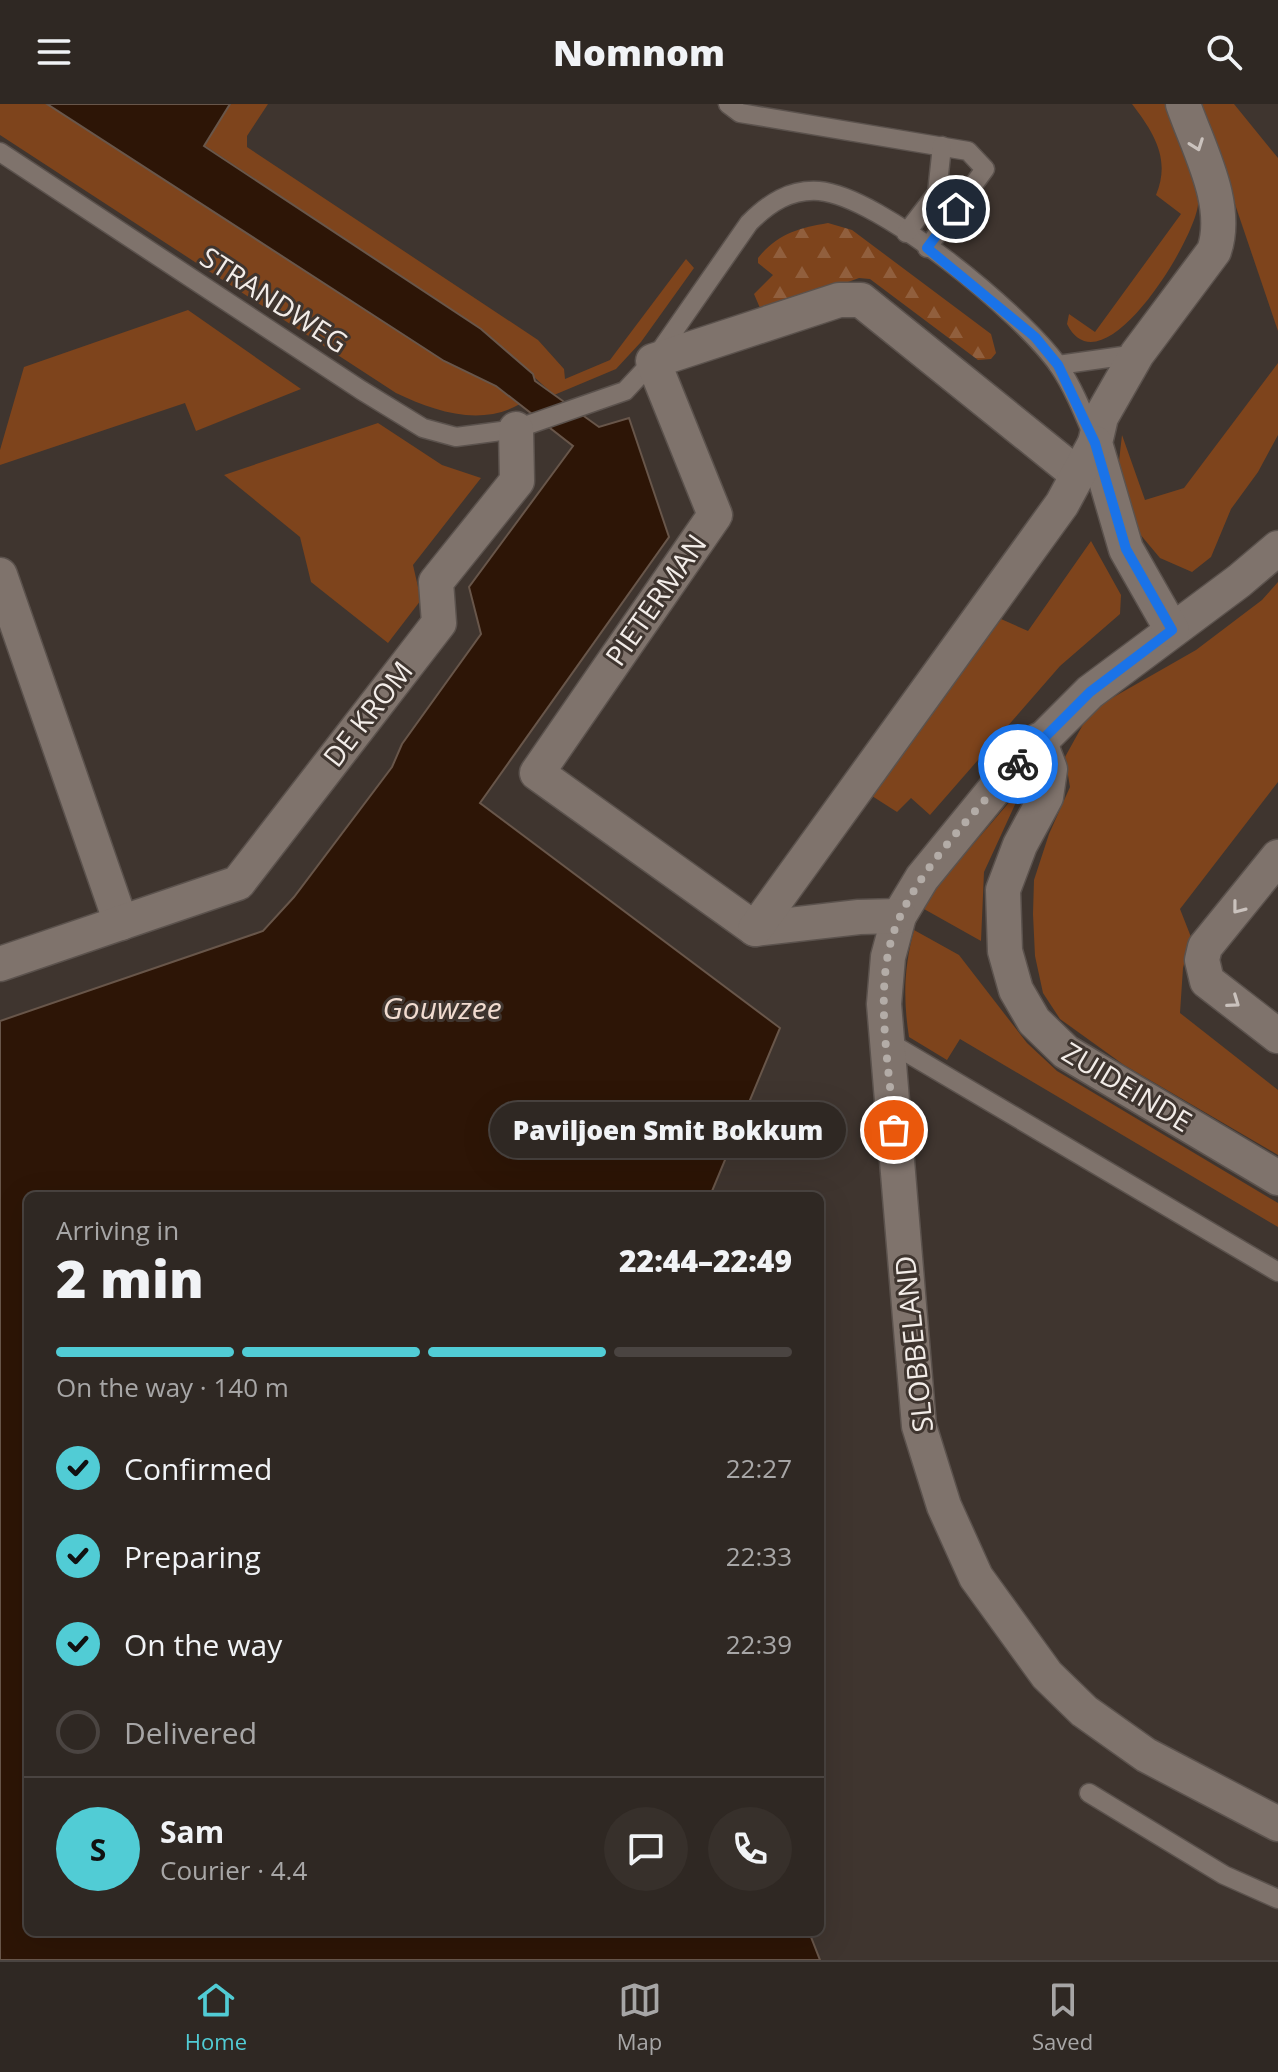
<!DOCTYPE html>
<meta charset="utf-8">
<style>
body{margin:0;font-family:"Open Sans",sans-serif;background:#37302b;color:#f1f3f6;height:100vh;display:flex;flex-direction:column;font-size:30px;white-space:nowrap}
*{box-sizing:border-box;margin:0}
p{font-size:26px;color:#a7a6a6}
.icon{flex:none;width:44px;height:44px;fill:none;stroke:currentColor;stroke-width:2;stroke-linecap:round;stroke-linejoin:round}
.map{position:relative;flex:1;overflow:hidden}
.panel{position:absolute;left:24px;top:1088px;width:800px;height:744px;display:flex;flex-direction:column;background:#2f2823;border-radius:12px;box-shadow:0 8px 32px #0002,0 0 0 2px #4a4441}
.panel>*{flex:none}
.pin{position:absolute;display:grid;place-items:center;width:68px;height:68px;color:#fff;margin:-34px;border:4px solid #fff;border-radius:50%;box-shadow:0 2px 8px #0007}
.courier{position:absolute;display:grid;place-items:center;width:80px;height:80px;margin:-40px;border:6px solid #1a73e8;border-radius:50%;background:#fff;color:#222;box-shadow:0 2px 10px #0007}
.bubble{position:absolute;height:56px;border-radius:28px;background:#2f2823;box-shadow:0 8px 32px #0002,0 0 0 2px #4a4441;font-size:26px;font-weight:800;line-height:56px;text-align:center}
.headline em{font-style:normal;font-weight:800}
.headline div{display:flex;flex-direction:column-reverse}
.headline{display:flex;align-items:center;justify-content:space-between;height:136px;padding:0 32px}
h1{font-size:52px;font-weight:800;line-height:60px}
.bar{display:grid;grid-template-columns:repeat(4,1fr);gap:12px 8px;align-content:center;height:96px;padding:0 32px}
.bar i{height:10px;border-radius:6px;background:#4a4441}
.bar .selected{background:#51ccd5}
.bar p{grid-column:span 4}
.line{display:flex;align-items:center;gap:20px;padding:0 32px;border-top:2px solid #4a4441}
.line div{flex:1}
.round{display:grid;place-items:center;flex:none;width:84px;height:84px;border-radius:42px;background:#37302b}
ol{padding:0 32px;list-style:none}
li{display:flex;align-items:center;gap:24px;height:88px}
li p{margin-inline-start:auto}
li .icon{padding:8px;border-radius:50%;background:#51ccd5;color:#111;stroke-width:4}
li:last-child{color:#a7a6a6}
li i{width:44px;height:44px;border:4px solid #4a4441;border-radius:50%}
header{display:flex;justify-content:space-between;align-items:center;height:104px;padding:0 32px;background:#2f2823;font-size:36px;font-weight:800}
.tabs{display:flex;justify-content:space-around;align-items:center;height:112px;border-top:2px solid #4a4441;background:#2f2823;font-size:22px;color:#a7a6a6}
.tabs a{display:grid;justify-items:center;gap:4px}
.tabs .selected{color:#51ccd5}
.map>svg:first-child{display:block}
.green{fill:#7e441c}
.forest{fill:url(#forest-firs)}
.water{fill:#2d1506;stroke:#68564a;stroke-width:2}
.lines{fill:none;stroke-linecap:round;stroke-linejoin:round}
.lane-casing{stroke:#5b524d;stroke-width:21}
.street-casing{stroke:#5b524d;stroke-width:37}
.lane{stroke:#7f736c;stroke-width:18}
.street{stroke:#7f736c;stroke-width:34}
.oneway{stroke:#cac2bd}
.done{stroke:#b3aca7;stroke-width:8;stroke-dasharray:0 14.4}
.route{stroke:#1a73e8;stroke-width:10}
.labels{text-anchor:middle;stroke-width:6;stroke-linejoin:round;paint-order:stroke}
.street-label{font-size:28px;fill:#f2ece8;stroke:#3f352f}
.water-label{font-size:30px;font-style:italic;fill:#f1dbcf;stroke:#3f352f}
</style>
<header><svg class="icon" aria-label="menu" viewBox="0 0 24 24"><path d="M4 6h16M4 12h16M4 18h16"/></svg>Nomnom<svg class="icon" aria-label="search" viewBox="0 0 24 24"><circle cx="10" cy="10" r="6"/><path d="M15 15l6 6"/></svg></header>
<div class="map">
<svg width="1278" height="1856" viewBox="0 0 1278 1856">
<defs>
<pattern id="forest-firs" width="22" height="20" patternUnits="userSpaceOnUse" patternTransform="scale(2)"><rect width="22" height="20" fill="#7e441c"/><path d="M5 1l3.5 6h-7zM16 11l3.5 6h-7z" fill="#915f3d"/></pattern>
</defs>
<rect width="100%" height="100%" fill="#3f352f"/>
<!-- green -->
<g class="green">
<path d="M0,0h47l397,257 52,24 24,19c-40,23 -86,7 -124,-11l-396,-258z"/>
<path d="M230,0h38l-21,32v11l291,193 26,29 1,10 45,-19 76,-101 8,9 -53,74 -25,27 -62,26 -73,-66 -277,-184z"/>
<path d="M1132,0h36c9,27 32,72 30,100 -2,35 -96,190 -131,120l2,-10 26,18 86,-118 -25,-19c15,-36 -2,-62 -24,-91z"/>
<path d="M1201,0h33l44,54v173z"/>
<path d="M188,206l113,79 -105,42 -11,-28 -185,62v-15l24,-83z"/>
<path d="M1278,259v72l-20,37 -27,37 -20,48 -19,15 -32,-14 -21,-25 -21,-63 4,-35 23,65 39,-12z"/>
<path d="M378,319l64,42 39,13 -68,87 8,35 -33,43 -77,-61 -11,-45 -76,-62z"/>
<path d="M1091,437l30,54 -1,19 -60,52 -130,149 -19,-17 -14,14 -25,-16 129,-177 27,12z"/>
<path d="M1278,478v200l-98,127 11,28 -8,31 -3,45 98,77v65l-154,-90 -64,-46 -17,-26 -8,-37 -2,-42 1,-34 15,-46 21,-47 -5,-30 26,-47 105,-60 66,-50z"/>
<path d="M1024,681l-40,87 -3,69 -57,-32 16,-26z"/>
<path d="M914,826l45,25 68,88 30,28 221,132v24l-318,-188 -13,21 -38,-23c-6,-38 -5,-70 5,-107z"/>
</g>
<!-- forest -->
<path class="forest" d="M828,119l24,7 139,104 5,19 -5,6 -13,1 -108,-81 -11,-1 -91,33 -8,-3 -6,-14 19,-19 -15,-12v-5c19,-24 41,-30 70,-35z"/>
<!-- water -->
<path class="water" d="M47,0h183l-26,42 277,183 52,45 2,7 64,46 30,-9 40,119 -189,266 300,225 -70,168h-682v736h781l11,28h-820v-939l263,-90 31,-34 98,-130 10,-23 79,-110 -12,-47 104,-141 -77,-60 -52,-25z"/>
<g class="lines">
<!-- lane casing -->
<g class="lane-casing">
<g id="lane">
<path d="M728,0l12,9 228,38 17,18 -58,79"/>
<path d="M0,48l361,238 62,38 33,9 60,-8 109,-38 28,-30 96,-138c20,-20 41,-34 70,-32 61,5 203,123 239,174 15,22 25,47 35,71"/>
<path d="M906,129l31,-40 5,-47"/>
<path d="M1058,261l79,-11"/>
<path d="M887,937l391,231"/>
<path d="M1089,1689l135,82 54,24"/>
</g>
</g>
<!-- street casing -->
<g class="street-casing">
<g id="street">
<path d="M1278,444l-39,33 -149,111 -87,87 -81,99 -23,38 -11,41 -4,47 35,422 25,80 32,71 71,98 37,36 62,44 132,69"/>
<path d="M0,471l121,348"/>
<path d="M1172,526l-46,-81 -31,-106 6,-26 36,-63 77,-103c16,-47 -16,-103 -31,-147"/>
<path d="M1039,636l11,29 -4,28 -26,48 -17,45 2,61 11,39 18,31 32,31 212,126"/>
<path d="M1278,753l-73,90 -3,13 5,21 71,55"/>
<path d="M899,812l-40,1 -104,12 -218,-156 178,-258 -62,-154 186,-61h22l217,175"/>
<path d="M755,825l307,-425 33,-61"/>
<path d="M0,860l238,-81 201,-260 -3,-41 81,-101 -1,-52"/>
</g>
</g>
<!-- lane -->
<use href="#lane" class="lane"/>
<!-- street -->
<use href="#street" class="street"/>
</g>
<!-- one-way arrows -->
<defs><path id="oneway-chevron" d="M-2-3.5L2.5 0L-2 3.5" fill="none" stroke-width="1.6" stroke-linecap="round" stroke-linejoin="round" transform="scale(2)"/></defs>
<g class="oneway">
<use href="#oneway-chevron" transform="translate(1197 41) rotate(70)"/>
<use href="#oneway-chevron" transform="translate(1238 804) rotate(128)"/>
<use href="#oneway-chevron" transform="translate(1234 898) rotate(35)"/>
</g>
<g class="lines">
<!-- done -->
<path class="done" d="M894,1026c-4,-61 -19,-129 -3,-189 16,-60 85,-131 127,-177"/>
<!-- route -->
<path class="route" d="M956,105l-29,39 108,89 23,28 37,78 31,106 46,81 -82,62 -72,72"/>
</g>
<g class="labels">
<!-- street labels -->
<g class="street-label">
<text transform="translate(274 196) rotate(33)" y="10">STRANDWEG</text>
<text transform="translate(656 496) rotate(-55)" y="10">PIETERMAN</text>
<text transform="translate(368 610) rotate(-52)" y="10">DE KROM</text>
<text transform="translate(1127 983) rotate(31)" y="10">ZUIDEINDE</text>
<text transform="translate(914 1240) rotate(-96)" y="10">SLOBBELAND</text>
</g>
<!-- water labels -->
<g class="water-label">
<text x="442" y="915">Gouwzee</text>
</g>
</g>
</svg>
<div class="pin" style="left:894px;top:1026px;background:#ea580c"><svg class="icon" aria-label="bag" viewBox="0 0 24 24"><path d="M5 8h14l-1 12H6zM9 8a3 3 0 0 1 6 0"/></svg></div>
<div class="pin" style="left:956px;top:105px;background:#1f2937"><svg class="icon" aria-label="home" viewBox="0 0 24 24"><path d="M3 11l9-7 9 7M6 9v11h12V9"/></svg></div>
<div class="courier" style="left:1018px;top:660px"><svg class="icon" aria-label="bike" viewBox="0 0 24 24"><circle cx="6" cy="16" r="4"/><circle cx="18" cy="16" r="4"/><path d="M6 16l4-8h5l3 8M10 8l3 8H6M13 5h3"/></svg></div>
<div class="bubble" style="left:490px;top:998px;width:356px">Paviljoen Smit Bokkum</div>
<section class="panel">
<div class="headline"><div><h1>2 min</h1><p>Arriving in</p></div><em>22:44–22:49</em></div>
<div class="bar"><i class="selected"></i><i class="selected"></i><i class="selected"></i><i></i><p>On the way · 140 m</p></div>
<ol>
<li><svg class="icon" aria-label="check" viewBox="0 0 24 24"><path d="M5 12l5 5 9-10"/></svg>Confirmed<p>22:27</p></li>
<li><svg class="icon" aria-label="check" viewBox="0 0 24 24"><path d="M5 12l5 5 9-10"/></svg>Preparing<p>22:33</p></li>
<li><svg class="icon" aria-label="check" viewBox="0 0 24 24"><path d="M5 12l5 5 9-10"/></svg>On the way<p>22:39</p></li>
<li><i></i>Delivered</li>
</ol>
<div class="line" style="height:144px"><b class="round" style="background:#51ccd5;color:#111">S</b><div><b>Sam</b><p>Courier · 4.4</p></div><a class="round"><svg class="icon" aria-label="chat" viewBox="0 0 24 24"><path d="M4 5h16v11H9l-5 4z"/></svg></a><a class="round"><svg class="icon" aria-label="phone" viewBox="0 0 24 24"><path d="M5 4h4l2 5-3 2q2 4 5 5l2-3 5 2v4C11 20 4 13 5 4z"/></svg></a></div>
</section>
</div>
<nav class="tabs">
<a class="selected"><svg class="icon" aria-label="home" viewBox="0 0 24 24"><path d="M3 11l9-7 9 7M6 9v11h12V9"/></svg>Home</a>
<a><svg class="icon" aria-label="map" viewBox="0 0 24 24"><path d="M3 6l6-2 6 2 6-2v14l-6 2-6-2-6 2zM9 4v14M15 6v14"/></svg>Map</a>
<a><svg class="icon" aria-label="saved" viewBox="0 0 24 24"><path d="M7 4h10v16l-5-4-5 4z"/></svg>Saved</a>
</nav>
